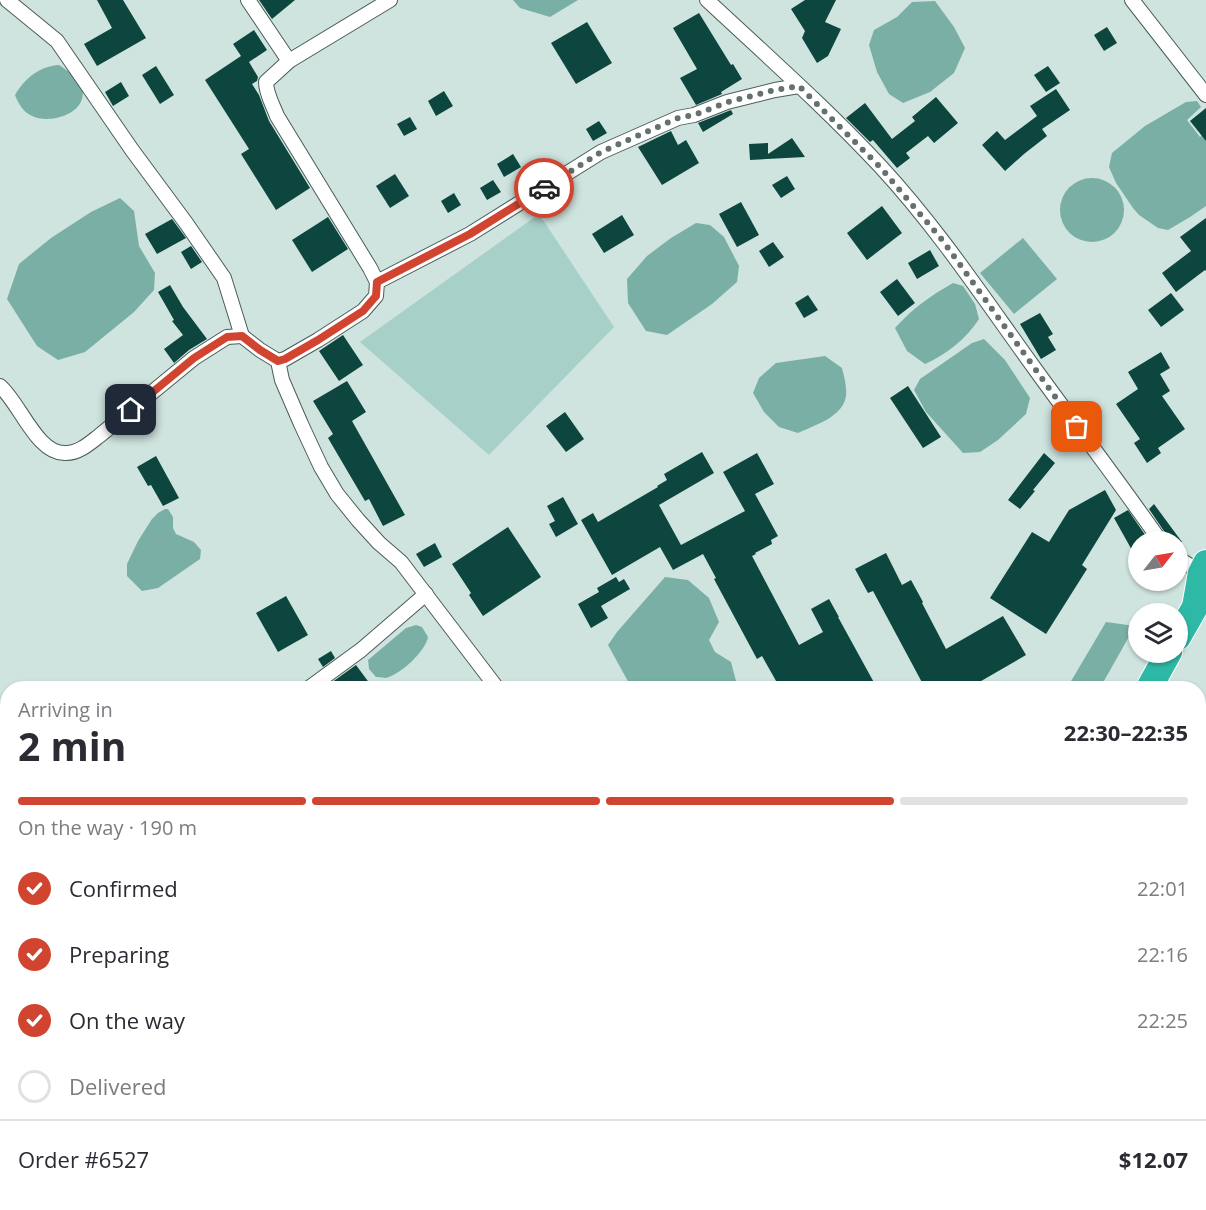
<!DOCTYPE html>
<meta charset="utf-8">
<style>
body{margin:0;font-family:"Open Sans",sans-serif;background:#f7f7f7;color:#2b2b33;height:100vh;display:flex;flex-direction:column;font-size:22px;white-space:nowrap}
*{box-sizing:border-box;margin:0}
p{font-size:20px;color:#7c7c81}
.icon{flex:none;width:33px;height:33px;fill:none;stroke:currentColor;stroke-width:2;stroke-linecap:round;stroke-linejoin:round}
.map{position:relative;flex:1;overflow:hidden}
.sheet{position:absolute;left:0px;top:681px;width:1206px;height:530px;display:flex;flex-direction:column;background:#fff;border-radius:24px 24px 0 0;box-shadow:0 2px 4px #0004}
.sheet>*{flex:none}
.needle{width:39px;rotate:59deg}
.tools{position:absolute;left:1128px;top:531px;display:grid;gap:12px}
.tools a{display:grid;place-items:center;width:60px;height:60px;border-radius:50%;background:#fff;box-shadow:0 2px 4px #0004;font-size:30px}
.pin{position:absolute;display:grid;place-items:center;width:51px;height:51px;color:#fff;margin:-26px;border-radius:12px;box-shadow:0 3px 9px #0006}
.courier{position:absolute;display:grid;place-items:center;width:60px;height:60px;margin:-30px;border:4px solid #d14530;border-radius:50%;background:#fff;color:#222;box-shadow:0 2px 8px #0007}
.summary em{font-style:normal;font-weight:700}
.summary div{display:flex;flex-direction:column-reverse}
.summary{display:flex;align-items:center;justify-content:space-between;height:102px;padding:0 18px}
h1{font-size:39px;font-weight:700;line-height:45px}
.bar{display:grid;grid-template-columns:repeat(4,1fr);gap:9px 6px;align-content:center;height:72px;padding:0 18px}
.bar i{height:8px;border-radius:4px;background:#e1e1e2}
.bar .active{background:#d14530}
.bar p{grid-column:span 4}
.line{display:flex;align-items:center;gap:15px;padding:0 18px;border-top:2px solid #e1e1e2}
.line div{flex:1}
ol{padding:0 18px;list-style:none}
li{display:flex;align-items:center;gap:18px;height:66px}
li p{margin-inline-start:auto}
li .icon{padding:6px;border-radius:50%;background:#d14530;color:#fff;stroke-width:4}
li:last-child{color:#7c7c81}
li i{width:33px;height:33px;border:3px solid #e1e1e2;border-radius:50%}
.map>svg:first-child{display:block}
.green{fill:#a7d0c8}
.water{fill:#7aafa5}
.building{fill:#0c463e}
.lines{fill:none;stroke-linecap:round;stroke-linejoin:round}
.street-casing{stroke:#4a5c58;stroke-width:16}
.highway-casing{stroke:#fff;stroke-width:28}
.street{stroke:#fff;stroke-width:14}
.highway{stroke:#2eb9a6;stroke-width:26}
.done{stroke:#64716f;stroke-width:6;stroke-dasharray:0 10.8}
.route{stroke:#d14530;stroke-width:8}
</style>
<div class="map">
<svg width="1206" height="1210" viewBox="0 0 1206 1210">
<rect width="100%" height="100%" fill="#cfe4df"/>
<!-- green -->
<path class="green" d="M539,214l75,113 -125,128 -129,-113z"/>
<!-- water -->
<g class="water">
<path d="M513,0h65l-28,17 -30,-9z"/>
<path d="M935,1l19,26 11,21 -11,25 -24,19 -27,11 -14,-9 -12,-22 -8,-27 5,-15 23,-13 15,-15z"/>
<path d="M59,65c9,6 20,13 23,23 7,25 -32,37 -50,28 -9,-4 -14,-13 -17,-21 10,-17 25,-29 44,-30z"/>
<path d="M1197,101l4,6 -14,13 13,17 6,-5v74l-16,11 -22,13 -10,-2 -19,-13 -6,-7 -17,-25 -7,-16 3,-14 33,-27 41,-24z"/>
<circle cx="1092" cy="210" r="32"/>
<path d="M120,198l14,13 5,35 16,27 -1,17 -20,22 -49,40 -27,8 -21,-14 -30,-47 12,-35 32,-26 40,-26z"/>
<path d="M696,223l14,2 14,12 15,29 -2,16 -25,22 -45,31 -21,-4 -18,-28 -1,-24 20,-23 24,-18z"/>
<path d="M1023,238l34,41 -43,35 -34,-41z"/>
<path d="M953,283l10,3 12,18 4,15c-12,19 -33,36 -54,45l-18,-13 -12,-23c17,-19 35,-32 58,-45z"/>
<path d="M984,339l21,21 25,38 -4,16 -28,26 -18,12 -17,1 -37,-41 -12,-22 6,-11 52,-36z"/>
<path d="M825,356l17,12c2,8 5,19 4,28 -3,21 -31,29 -48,37l-19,-6 -15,-15 -11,-19 6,-15 17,-15z"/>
<path d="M165,509h3l5,8v11l3,6 18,8 7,8 -1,9 -42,29 -16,3 -15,-15v-12l11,-23 14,-22 6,-6z"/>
<path d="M665,577l23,3 21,18 10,24 -10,18 6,12 16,10 5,19 -4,7h-85l-17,-3 -22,-40 9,-13z"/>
<path d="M1106,622l29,4 -35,62h-33z"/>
<path d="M416,625l6,2 6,10c-3,15 -27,37 -42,41 -2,0 -7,-1 -10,-1l-7,-8 -1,-9 38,-32z"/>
<path d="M7,1004v39l-7,-11v-22z"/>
</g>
<!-- building -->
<g class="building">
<path d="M97,0h26l23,38 -49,28 -13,-22 28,-16z"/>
<path d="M259,0h36l-23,19z"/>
<path d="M805,0h31l-11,22 16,7 -13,27 -11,7 -15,-25 3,-7 -14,-22z"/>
<path d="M699,13l32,52 2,-1 9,15 -21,13 1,2 -26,11 -16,-27 17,-9 -24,-41z"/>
<path d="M587,22l25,41 -36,21 -25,-41z"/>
<path d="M1107,27l10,16 -13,8 -10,-16z"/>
<path d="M254,30l13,20 -18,12 9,15 -1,4 -5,3 7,11 10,26 41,67 -34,22 -35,-56 8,-5 -44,-69 36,-24 -8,-12z"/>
<path d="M156,66l18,29 -14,9 -18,-29z"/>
<path d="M1048,66l12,17 -14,9 -12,-17z"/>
<path d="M121,82l8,14 -16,10 -8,-14z"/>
<path d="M1056,89l14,21 -28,19 5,7 -23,18 -19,17 -23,-26 15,-14 8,9 32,-24 -7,-10z"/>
<path d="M444,91l9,15 -17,10 -8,-15z"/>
<path d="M936,97l22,26 -24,20 -6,-7 -22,17 4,5 -13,10 -24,-28 -3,2 -24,-24 19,-15 27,36 23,-18 -3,-4z"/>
<path d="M1206,108v33l-16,-20z"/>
<path d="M731,110l2,4 -30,18 -5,-9z"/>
<path d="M410,117l7,12 -13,7 -7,-12z"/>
<path d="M599,121l8,12 -14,8 -7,-12z"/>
<path d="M671,131l7,14 8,-5 13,23 -37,22 -24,-38z"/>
<path d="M792,138l13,19 -55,3 -1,-16 19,-1v11z"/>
<path d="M513,154l8,13 -17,10 -7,-13z"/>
<path d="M395,174l14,22 -19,12 -14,-22z"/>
<path d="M787,176l8,13 -14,9 -9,-13z"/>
<path d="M493,180l8,12 -14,8 -7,-12z"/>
<path d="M454,193l7,12 -13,8 -7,-12z"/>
<path d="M741,202l18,33 -22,12 -18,-33z"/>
<path d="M882,206l20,27 -35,27 -20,-27z"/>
<path d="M622,215l12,20 -30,18 -12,-19z"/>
<path d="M328,217l20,32 -36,23 -20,-32z"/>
<path d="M1206,218v53l-1,-1 -29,22 -14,-19 29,-22 -11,-14z"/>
<path d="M172,219l14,19 -29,16 -12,-20z"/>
<path d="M773,242l11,15 -15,10 -10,-16z"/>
<path d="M191,246l11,16 -11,7 -10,-17z"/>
<path d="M930,250l9,16 -22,13 -9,-16z"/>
<path d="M897,279l18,24 -17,13 -18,-24z"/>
<path d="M170,285l13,22 24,32 -18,11 -15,13 -10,-14 19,-14 -11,-14 2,-1 -16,-28z"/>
<path d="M1171,293l13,17 -23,17 -13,-17z"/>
<path d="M808,295l10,15 -14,8 -9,-15z"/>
<path d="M1040,313l13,21 -5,3 8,13 -15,9 -21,-35z"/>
<path d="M343,335l20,30 -24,16 -20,-30z"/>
<path d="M1161,352l9,16 -10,6 10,17 -8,5 23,33 -27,19 3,5 -14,10 -13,-20 6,-4 -24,-35 22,-15 -10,-17z"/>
<path d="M347,381l19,31 -14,9 53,94 -22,11 -14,-27 -4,2 -37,-63 5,-4 -20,-33z"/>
<path d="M908,386l33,51 -18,11 -33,-50z"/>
<path d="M565,412l19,27 -18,13 -20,-26z"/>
<path d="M702,452l12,21 -55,32 22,40 64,-34 -22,-39 34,-19 17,31 -19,10 23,42 -7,4 1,4 -17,9 1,1 -4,2 47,89 24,-13 -12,-23 18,-10 10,18h-1l39,71h-97l-18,-32 -5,3 -43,-80 2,-1 -13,-24 -30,16 -13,-23 -48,28 -31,-55 12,-7 5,9 60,-35 -1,-1 10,-6 -3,-6z"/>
<path d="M1044,453l11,10 -22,27 2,1 -15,18 -12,-9z"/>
<path d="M156,456l23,42 -16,8 -12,-21 -3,1 -11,-19z"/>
<path d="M1105,490l11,20 -34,55 5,4 -41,65 -56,-36 42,-66 17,10 20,-32z"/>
<path d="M563,497l15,27 -22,13 -7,-13 6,-3 -8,-15z"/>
<path d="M1154,504l28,38h-12l-2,-5 -19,-28z"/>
<path d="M1128,510l22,32h-12v19l-24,-43z"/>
<path d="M508,527l33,50 -58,39 -14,-21 2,-2 -19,-29z"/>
<path d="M435,543l7,14 -18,10 -8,-13z"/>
<path d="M886,553l16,32 9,-5 12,22 -1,1 24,46 57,-33 23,39 -57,33h-44l-52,-97 -5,2 -13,-24z"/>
<path d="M616,577l3,5 5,-3 6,10 -29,17 7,12 -17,10 -13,-24 21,-12 -2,-4z"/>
<path d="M286,596l22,39 -30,17 -22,-39z"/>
<path d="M331,651l4,7 -12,9 -5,-8z"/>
<path d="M356,665l17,23h-49z"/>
</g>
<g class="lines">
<!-- street casing -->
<g class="street-casing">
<g id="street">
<path d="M7,0l50,41 75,109 54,73 38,55 18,58"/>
<path d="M248,0l41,61"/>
<path d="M707,0c59,55 119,108 174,167 58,63 104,133 154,202 42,58 85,114 126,173"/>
<path d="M1132,0l74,95"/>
<path d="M377,282l93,-48 131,-82 77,-34 16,-3 33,-13 48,-12 24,-4"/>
<path d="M278,361l7,-2 33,-19 45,-29 13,-15 1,-14 -7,-14 -93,-152c-4,-11 -11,-22 -11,-34l23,-21 101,-61"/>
<path d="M0,386c20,17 37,69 66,67 13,0 24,-10 33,-17l95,-78 33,-21 15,-1 18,14 18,11 4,19 19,44 20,43 16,27 21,26 21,23 22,19 96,126"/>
<path d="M1178,558l23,15"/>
<path d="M309,688l52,-38 65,-56"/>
<path d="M0,988l8,-6"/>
<path d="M743,1203l4,7"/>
<path d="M938,1203l4,7"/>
</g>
</g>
<!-- highway casing -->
<g class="highway-casing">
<g id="highway">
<path d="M1178,637l17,-30 6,-34 5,-10"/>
<path d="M1149,688l20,-36"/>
<path d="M691,1210l7,-7"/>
</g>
</g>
<!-- street -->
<use href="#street" class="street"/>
<!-- highway -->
<use href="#highway" class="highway"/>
</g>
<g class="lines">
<!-- done -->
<path class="done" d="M544,188l57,-36 77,-34 16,-3 34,-13 47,-12 24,-4 82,82 62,73 134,186"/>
<!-- route -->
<path class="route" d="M131,410l63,-52 33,-21 15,-1 18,14 18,11 7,-2 33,-19 45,-29 13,-15 1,-14 93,-48 74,-46"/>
</g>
</svg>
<div class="tools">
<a><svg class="needle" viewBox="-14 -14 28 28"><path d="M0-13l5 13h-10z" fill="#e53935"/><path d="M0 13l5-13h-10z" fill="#7c7c81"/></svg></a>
<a><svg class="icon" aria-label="layers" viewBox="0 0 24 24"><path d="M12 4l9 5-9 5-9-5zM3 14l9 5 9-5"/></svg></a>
</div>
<div class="pin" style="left:1077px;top:427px;background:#ea580c"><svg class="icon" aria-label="bag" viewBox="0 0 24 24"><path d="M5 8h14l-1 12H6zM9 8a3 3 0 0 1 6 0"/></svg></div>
<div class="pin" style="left:131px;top:410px;background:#1f2937"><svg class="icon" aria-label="home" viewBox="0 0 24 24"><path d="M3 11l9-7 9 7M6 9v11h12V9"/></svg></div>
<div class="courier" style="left:544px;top:188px"><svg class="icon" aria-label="car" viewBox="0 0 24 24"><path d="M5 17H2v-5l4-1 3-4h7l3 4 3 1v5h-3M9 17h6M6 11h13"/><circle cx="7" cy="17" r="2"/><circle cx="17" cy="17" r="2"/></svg></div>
<section class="sheet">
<div class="summary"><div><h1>2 min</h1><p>Arriving in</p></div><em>22:30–22:35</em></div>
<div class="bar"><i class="active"></i><i class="active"></i><i class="active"></i><i></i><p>On the way · 190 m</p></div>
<ol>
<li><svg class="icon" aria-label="check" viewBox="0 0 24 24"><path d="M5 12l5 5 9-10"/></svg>Confirmed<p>22:01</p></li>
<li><svg class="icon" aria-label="check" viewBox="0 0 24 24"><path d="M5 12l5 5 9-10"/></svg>Preparing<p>22:16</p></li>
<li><svg class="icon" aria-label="check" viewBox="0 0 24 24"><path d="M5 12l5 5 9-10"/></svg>On the way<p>22:25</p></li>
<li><i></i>Delivered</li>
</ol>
<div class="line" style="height:78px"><div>Order #6527</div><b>$12.07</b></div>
</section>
</div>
